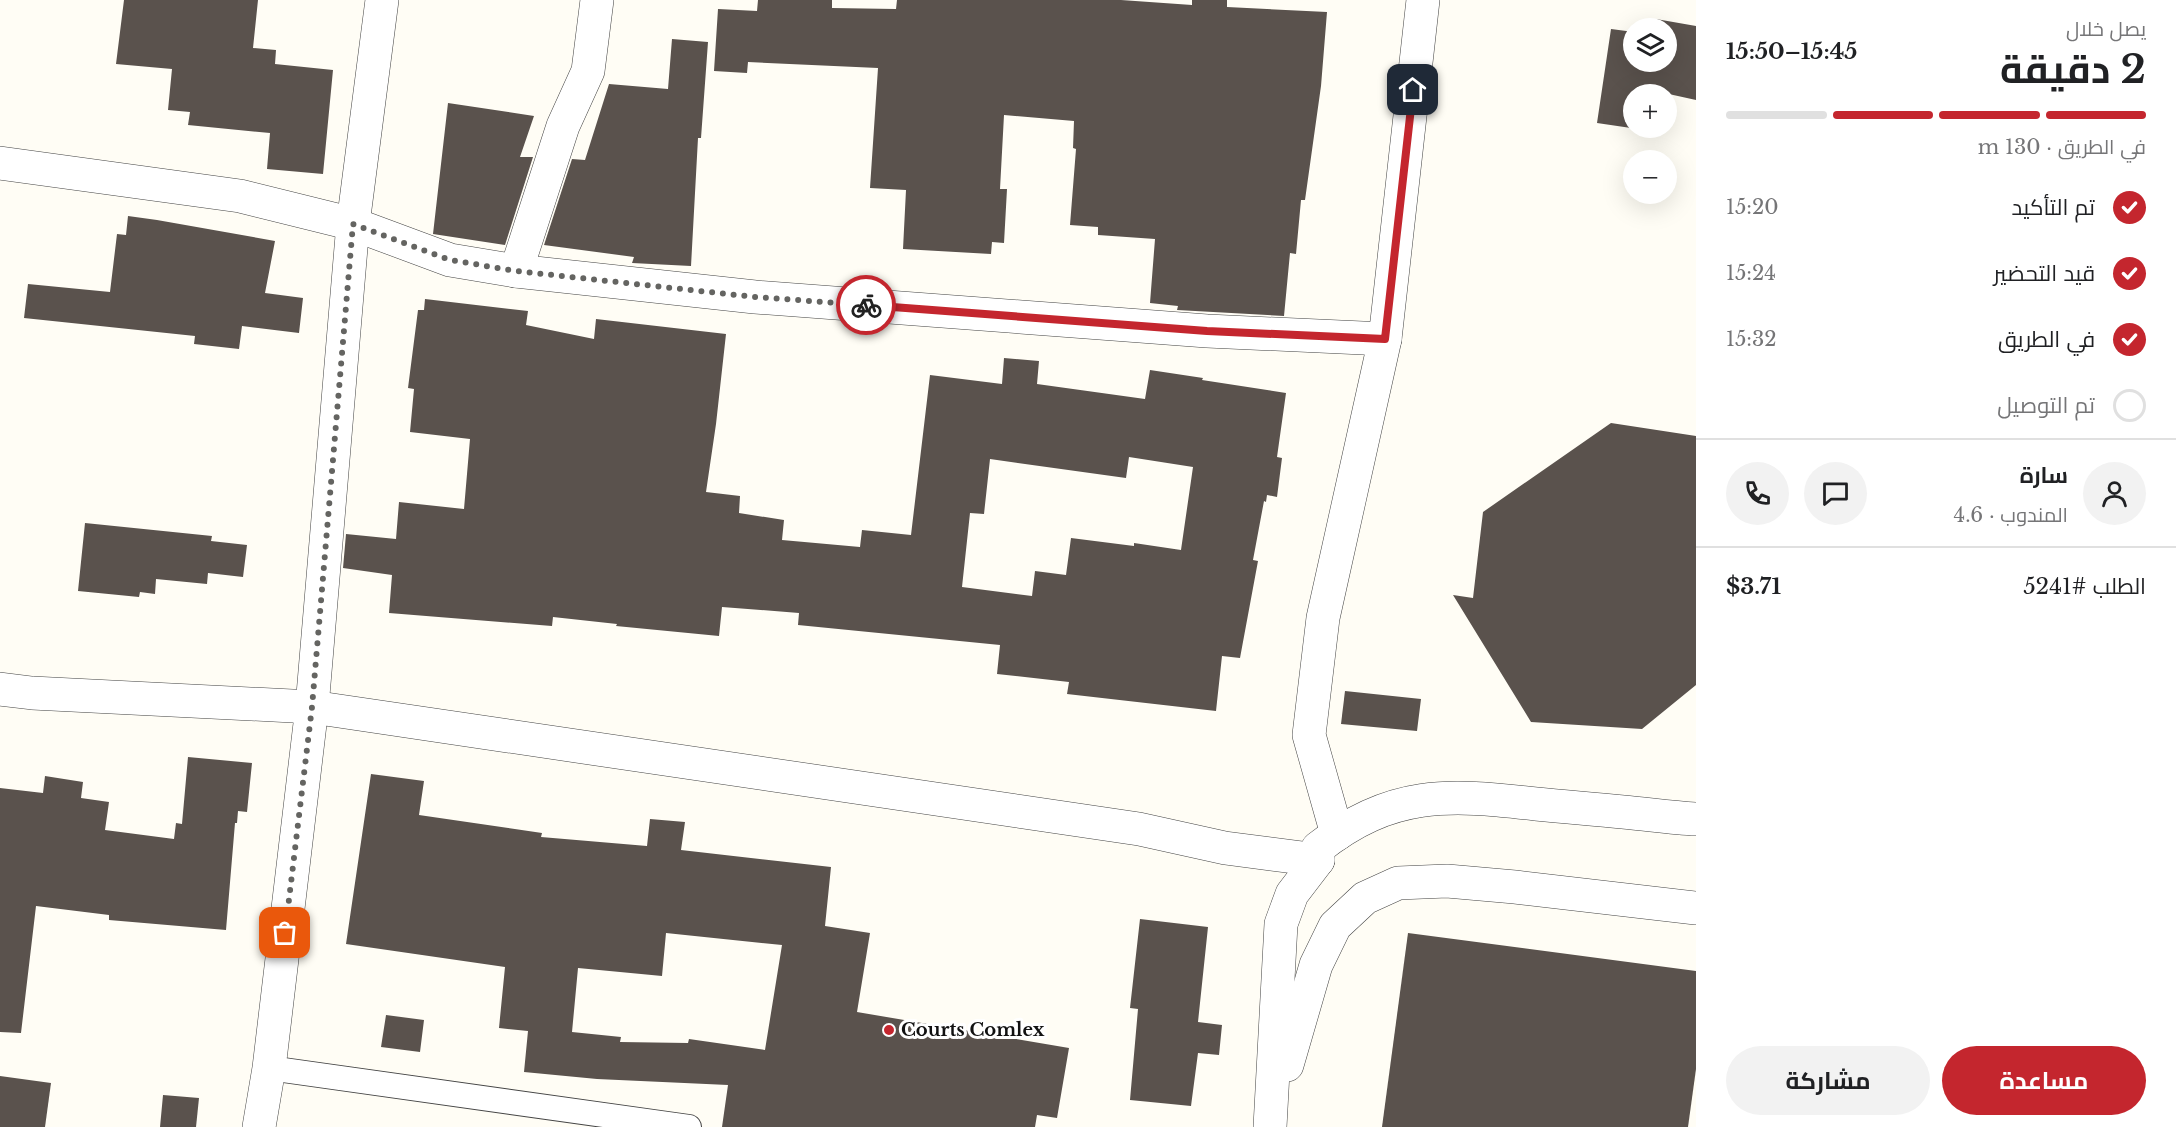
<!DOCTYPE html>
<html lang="ar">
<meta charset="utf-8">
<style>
body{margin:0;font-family:"Libre Baskerville",Cairo,serif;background:#f2f2f2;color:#202124;direction:rtl;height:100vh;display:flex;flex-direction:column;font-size:22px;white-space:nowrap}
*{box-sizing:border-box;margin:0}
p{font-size:20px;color:#757577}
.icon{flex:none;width:33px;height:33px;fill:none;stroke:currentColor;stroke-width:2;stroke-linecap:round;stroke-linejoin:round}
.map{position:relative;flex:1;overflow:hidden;direction:ltr}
.side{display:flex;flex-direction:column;background:#fff;width:480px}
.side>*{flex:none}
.controls{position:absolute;left:1623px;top:18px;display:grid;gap:12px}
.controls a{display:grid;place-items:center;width:54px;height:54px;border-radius:50%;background:#fff;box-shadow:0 6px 24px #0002;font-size:30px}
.pin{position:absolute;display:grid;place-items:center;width:51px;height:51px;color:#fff;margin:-26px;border-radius:12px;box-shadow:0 3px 9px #0006}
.courier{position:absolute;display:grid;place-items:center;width:60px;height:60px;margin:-30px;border:4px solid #c4262e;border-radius:50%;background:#fff;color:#222;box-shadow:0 2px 8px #0007}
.overview em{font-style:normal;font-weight:700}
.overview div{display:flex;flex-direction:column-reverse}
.overview{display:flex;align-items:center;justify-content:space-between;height:102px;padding:0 30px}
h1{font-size:39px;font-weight:700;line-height:45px}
.bar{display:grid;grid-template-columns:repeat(4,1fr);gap:9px 6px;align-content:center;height:72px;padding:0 30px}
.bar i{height:8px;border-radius:4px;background:#e0e0e0}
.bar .selected{background:#c4262e}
.bar p{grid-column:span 4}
.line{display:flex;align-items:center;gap:15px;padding:0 30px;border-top:2px solid #e0e0e0}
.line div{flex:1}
.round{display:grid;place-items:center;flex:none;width:63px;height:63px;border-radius:32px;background:#f2f2f2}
ol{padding:0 30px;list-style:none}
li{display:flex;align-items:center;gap:18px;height:66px}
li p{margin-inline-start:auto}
li .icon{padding:6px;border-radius:50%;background:#c4262e;color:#fff;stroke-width:4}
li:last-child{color:#757577}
li i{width:33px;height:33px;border:3px solid #e0e0e0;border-radius:50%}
.primary-button{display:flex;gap:12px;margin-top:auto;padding:12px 30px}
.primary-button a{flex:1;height:69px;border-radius:36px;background:#c4262e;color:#fff;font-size:24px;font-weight:700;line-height:69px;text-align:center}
.primary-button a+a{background:#f2f2f2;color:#202124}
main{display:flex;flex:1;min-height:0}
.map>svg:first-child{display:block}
.building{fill:#5a524d;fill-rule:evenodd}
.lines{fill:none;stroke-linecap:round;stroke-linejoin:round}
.service-casing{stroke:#444;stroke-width:26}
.minor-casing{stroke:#444;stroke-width:34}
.tertiary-casing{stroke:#444;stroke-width:34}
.service{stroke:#fff;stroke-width:24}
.minor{stroke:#fff;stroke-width:33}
.tertiary{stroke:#fff;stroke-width:33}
.done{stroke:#646461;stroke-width:6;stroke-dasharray:0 10.8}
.route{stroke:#c4262e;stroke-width:8}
.poi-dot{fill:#c4262e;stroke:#fff;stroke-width:2}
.labels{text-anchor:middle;stroke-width:6;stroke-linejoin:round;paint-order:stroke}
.poi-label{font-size:18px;font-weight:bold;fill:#111;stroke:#fff;text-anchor:start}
</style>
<main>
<section class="side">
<div class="overview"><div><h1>2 دقيقة</h1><p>يصل خلال</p></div><em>15:45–15:50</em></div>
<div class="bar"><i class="selected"></i><i class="selected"></i><i class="selected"></i><i></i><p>في الطريق · 130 m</p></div>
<ol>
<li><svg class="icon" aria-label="check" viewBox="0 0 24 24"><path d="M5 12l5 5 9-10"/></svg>تم التأكيد<p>15:20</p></li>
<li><svg class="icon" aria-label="check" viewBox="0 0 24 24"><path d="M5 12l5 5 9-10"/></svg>قيد التحضير<p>15:24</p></li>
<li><svg class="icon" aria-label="check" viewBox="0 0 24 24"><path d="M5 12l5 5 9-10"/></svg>في الطريق<p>15:32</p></li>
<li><i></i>تم التوصيل</li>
</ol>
<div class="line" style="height:108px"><a class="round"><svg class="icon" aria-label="person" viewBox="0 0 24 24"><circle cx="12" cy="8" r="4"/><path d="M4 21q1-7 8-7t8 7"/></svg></a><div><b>سارة</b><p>المندوب · 4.6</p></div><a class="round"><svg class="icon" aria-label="chat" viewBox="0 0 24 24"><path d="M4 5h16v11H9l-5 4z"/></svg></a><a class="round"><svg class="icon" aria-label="phone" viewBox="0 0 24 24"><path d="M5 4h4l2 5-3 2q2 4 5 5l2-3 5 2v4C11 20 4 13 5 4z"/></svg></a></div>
<div class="line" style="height:78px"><div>الطلب #5241</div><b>$3.71</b></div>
<div class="primary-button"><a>مساعدة</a><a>مشاركة</a></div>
</section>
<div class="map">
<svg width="1696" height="1127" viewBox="0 0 1696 1127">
<rect width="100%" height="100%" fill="#fffdf5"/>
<!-- building -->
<g class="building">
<path d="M124,0h134l-5,48 23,2 -1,14 58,6 -10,104 -56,-5 3,-36 -82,-8 2,-13 -22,-2 4,-41 -56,-5z"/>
<path d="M758,0h74v8l64,1 1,-9h224l71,5v-5h35v7l100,5 -6,74 -16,114h-4l-5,54 -6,-1 -6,63 -107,-6 1,-4 -28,-3 5,-64 -57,-4v-8l-28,-2 6,-76 -3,-1 1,-27 -70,-6 -4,74h7l-3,54 -12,-1 -1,12 -88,-5 3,-59 -36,-2 8,-120 -130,-6 -1,11 -33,-2 4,-62 39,2z"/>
<path d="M1656,19l40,7v74l-59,-13 -1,7h-2l-3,34 -34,-5 14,-94 23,3v30h32v-34h-11z"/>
<path d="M672,39l36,3 -7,96h-3l-7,128 -59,-3 2,-6 -90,-12 28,-86 13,1 24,-76 59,5z"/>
<path d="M448,103l86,13 -14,41h13l-28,88 -72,-11z"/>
<path d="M128,216l29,4 118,21 -10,52 38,5 -4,35 -57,-7 -3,23 -45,-5 1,-8 -171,-18 4,-34 82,8 7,-58 9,1z"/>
<path d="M425,299l103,12 -2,14 68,14 2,-20 130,15 -10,90 -10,68 34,4 -1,17 45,7 -2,20 78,7 2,-17 49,5 19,-160 72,9 2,-26 35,3 -2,23 108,15 5,-29 53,8 -1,2 84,13 -9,64 5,1 -5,39 -10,-2 -1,7 -2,-1 -11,59 5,1 -18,97 -18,-2 -6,55 -149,-17 2,-12 -72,-8 3,-29 -202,-20 1,-12 -77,-6 -3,29 -103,-10 1,-2 -64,-7 -1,9 -163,-13 3,-38 -49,-7 3,-34 50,5 3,-37 65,7 6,-70 -60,-7 4,-43 -6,-1 10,-78h6zM1129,457l64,10 -12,83 -47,-7v3l-63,-8 -5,37 -31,-4 -3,25 -70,-9 8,-74 14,1 6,-55 136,19z"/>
<path d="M1611,423l85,13v249l-54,44 -111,-7 -78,-127 20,3 10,-86z"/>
<path d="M85,523l127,13 -1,5 36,4 -4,32 -35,-4 -1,11 -51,-5 -1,15 -15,-2 -1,5 -61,-6z"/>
<path d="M1345,691l76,8 -4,32 -76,-7z"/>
<path d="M188,757l64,6 -5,49 -9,-1 -1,12h-2l-9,107 -117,-10v-5l-73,-9 -15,127 -21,-1v-244l43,5 2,-17 38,6 -2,16 28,4 -4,28 69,9 2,-16 6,1z"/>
<path d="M371,774l53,7 -5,34 123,18 -1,4 106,9 3,-27 35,3 -4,28 150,17 -6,59 45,7 -13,79 212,36 -12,70 -20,-3 -2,12h-313l6,-42 -131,-6 -73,-7 4,-41 -29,-3 6,-61 -159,-23zM666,933l116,12 -17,105 -76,-11 -1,4 -68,-1 1,-5 -49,-5 6,-64 84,8z"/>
<path d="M1140,919l68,8 -10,95 24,3 -3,30 -21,-2 -7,53 -61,-6 8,-91 -8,-1z"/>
<path d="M1408,933l288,38v98l-8,58h-306z"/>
<path d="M386,1015l38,5 -4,32 -39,-5z"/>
<path d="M0,1076l51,7 -6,44h-45z"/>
<path d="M163,1095l36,3 -3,29h-36z"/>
</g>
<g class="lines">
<!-- service casing -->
<g class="service-casing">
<path id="service" d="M269,1068l420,59"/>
</g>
<!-- minor casing -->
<g class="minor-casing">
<g id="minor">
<path d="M0,163l240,33 113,28 97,36 66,11 239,26 452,34 178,8"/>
<path d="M516,271l47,-145 25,-55 9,-71"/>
<path d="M0,689l32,4 280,14 41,-483 29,-224"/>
<path d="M1337,834l-28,-99 14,-117 62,-279 38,-339"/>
</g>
</g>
<!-- tertiary casing -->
<g class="tertiary-casing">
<g id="tertiary">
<path d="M1287,1065l29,-100 19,-39 30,-28 33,-15 49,-2 68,6 181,21"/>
<path d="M259,1127l10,-59 43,-361 827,122 86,19 93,12"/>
<path d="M1270,1127l11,-203 11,-30 26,-34v-12c73,-58 130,-54 218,-44 29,3 58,5 87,8 24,2 49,6 73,7"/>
</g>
</g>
<!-- service -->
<use href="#service" class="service"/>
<!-- minor -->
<use href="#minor" class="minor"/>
<!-- tertiary -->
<use href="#tertiary" class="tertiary"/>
</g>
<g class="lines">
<!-- done -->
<path class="done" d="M285,933l27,-226 41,-483 97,36 66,11 239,26 111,8"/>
<!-- route -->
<path class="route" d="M866,305l341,26 178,8 28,-249"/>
</g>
<!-- markers -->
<circle class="poi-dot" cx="889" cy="1030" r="6"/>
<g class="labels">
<!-- poi labels -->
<g class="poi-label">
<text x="901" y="1036">Courts Comlex</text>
</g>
</g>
</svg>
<div class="controls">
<a><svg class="icon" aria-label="layers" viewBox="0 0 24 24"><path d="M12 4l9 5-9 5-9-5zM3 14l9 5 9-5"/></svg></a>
<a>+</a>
<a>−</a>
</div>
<div class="pin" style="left:285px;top:933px;background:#ea580c"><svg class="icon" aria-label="bag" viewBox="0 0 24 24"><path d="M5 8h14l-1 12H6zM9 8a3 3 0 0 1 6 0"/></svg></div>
<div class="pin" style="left:1413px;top:90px;background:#1f2937"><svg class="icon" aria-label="home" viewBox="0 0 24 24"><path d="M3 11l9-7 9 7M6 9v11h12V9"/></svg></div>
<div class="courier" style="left:866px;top:305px"><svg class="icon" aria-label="bike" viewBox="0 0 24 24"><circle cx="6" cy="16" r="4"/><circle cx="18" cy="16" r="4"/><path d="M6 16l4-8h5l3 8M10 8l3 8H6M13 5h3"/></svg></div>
</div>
</main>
